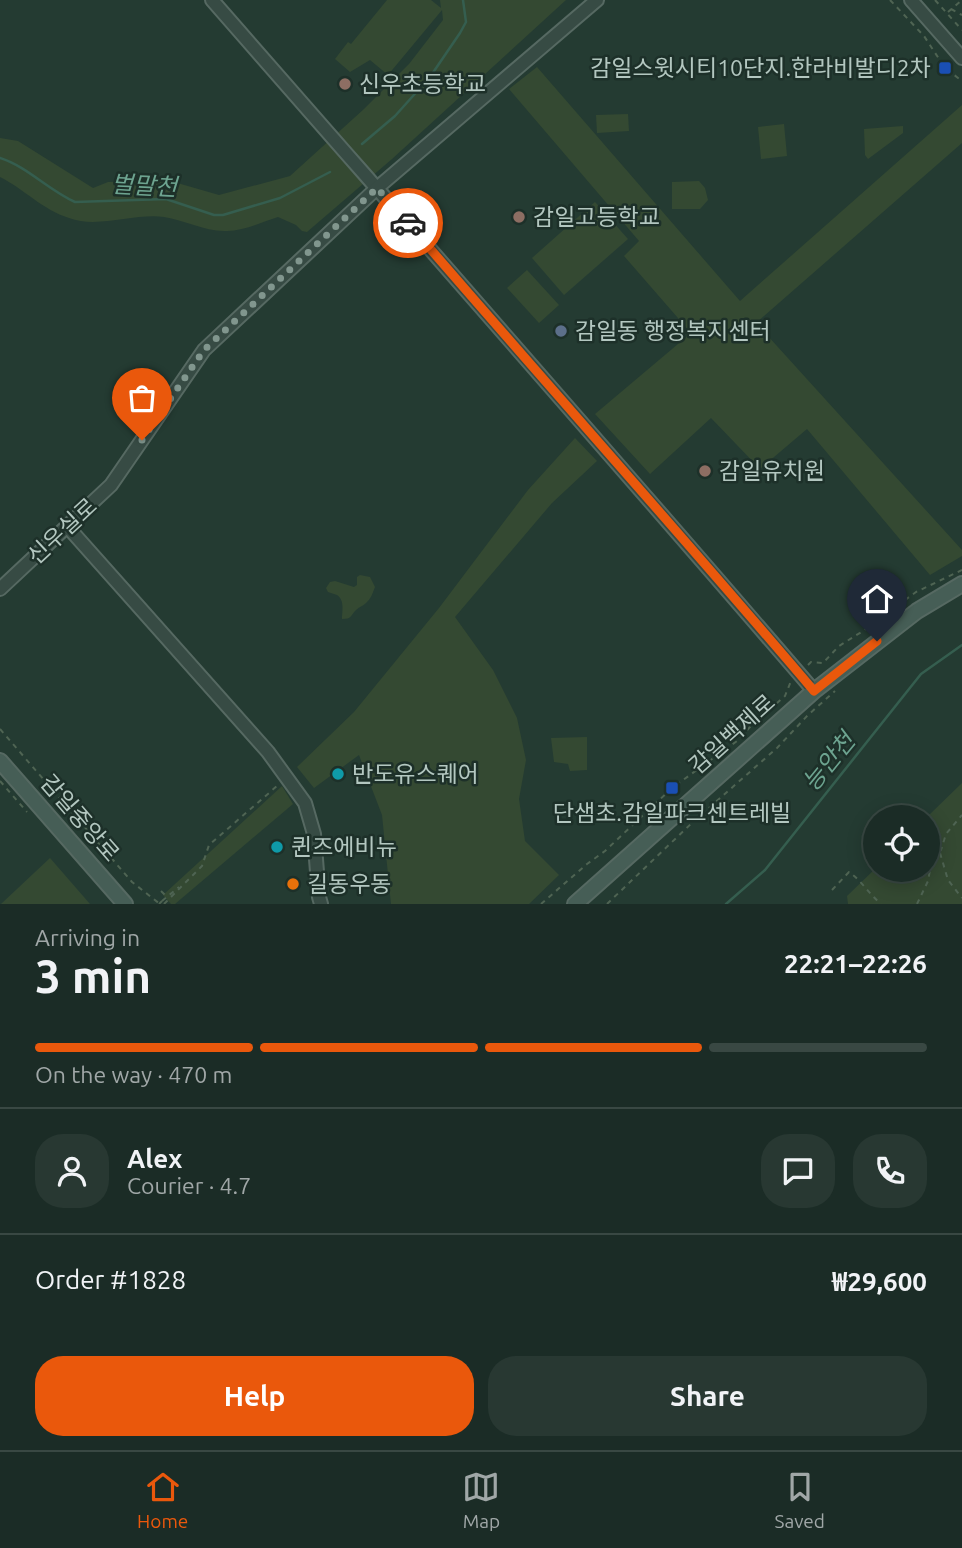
<!DOCTYPE html>
<meta charset="utf-8">
<style>
body{margin:0;font-family:Ubuntu,"Noto Sans KR",sans-serif;background:#283832;color:#f1f3f6;height:100vh;display:flex;flex-direction:column;font-size:26px;white-space:nowrap}
*{box-sizing:border-box;margin:0}
p{font-size:23px;color:#a0a7a7}
.icon{flex:none;width:38px;height:38px;fill:none;stroke:currentColor;stroke-width:2;stroke-linecap:round;stroke-linejoin:round}
.map{position:relative;height:904px;overflow:hidden}
.sheet{display:flex;flex-direction:column;background:#1b2c26;flex:1}
.sheet>*{flex:none}
.tools{position:absolute;left:863px;top:805px;display:grid;gap:14px}
.tools a{display:grid;place-items:center;width:77px;height:77px;border-radius:50%;background:#1b2c26;box-shadow:0 4px 18px #0003,0 0 0 2px #394843;font-size:35px}
.pin{position:absolute;display:grid;place-items:center;width:60px;height:60px;color:#fff;margin:-72px -30px;border-radius:50% 50% 50% 0;rotate:-45deg;box-shadow:0 0 7px #0007}
.pin .icon{rotate:45deg}
.courier{position:absolute;display:grid;place-items:center;width:70px;height:70px;margin:-35px;border:5px solid #ea580c;border-radius:50%;background:#fff;color:#222;box-shadow:0 2px 9px #0007}
.head em{font-style:normal;font-weight:600}
.head div{display:flex;flex-direction:column-reverse}
.head{display:flex;align-items:center;justify-content:space-between;height:119px;padding:0 35px}
h1{font-size:46px;font-weight:600;line-height:52px}
.bar{display:grid;grid-template-columns:repeat(4,1fr);gap:10px 7px;align-content:center;height:84px;padding:0 35px}
.bar i{height:9px;border-radius:5px;background:#394843}
.bar .selected{background:#ea580c}
.bar p{grid-column:span 4}
.line{display:flex;align-items:center;gap:18px;padding:0 35px;border-top:2px solid #394843}
.line div{flex:1}
.round{display:grid;place-items:center;flex:none;width:74px;height:74px;border-radius:28px;background:#283832}
.cta{display:flex;gap:14px;margin-top:auto;padding:14px 35px}
.cta a{flex:1;height:80px;border-radius:28px;background:#ea580c;color:#fff;font-size:28px;font-weight:600;line-height:80px;text-align:center}
.cta a+a{background:#283832;color:#f1f3f6}
.menu{display:flex;justify-content:space-around;align-items:center;height:98px;border-top:2px solid #394843;background:#1b2c26;font-size:19px;color:#a0a7a7}
.menu a{display:grid;justify-items:center;gap:4px}
.menu .selected{color:#ea580c}
.map>svg:first-child{display:block}
.green{fill:#344932}
.lines{fill:none;stroke-linecap:round;stroke-linejoin:round}
.stream{stroke:#355e4f;stroke-width:2.5}
.tertiary-casing{stroke:#566962;stroke-width:16}
.secondary-casing{stroke:#566962;stroke-width:18}
.path{stroke:#4f6453;stroke-width:2;stroke-dasharray:5 5;stroke-linecap:butt}
.tertiary{stroke:#374b44;stroke-width:12}
.secondary{stroke:#465e56;stroke-width:14}
.path-bridge{stroke:#4f6453;stroke-width:2;stroke-dasharray:5 5;stroke-linecap:butt}
.done{stroke:#81968e;stroke-width:7;stroke-dasharray:0 12.6}
.route{stroke:#ea580c;stroke-width:9}
.transit-dot{fill:#1a4fb4;stroke:#1d3029;stroke-width:2.5}
.education-dot{fill:#8d6e63;stroke:#1d3029;stroke-width:2.5}
.service-dot{fill:#5c6f8a;stroke:#1d3029;stroke-width:2.5}
.culture-dot{fill:#0f9aa8;stroke:#1d3029;stroke-width:2.5}
.food-dot{fill:#e8710a;stroke:#1d3029;stroke-width:2.5}
.labels{text-anchor:middle;stroke-width:5;stroke-linejoin:round;paint-order:stroke}
.poi-label{font-size:23px;fill:#b3c7c0;stroke:#1d3029;text-anchor:start}
.street-label{font-size:23px;fill:#b3c7c0;stroke:#1d3029}
.water-label{font-size:24px;font-style:italic;fill:#6da490;stroke:#1d3029}
</style>
<div class="map">
<svg width="962" height="904" viewBox="0 0 962 904">
<rect width="100%" height="100%" fill="#243b32"/>
<!-- green -->
<g class="green">
<path d="M387,0h44l10,8 -1,-8h126l-174,159 -85,73 -5,-1 -6,-6 -18,-8c-16,5 -34,14 -51,14 -22,1 -42,-11 -63,-14 -29,-4 -67,12 -95,1 -26,-8 -45,-29 -69,-41v-39l18,3 75,47 15,-6 59,-2 52,15 71,-19 74,-67 45,-45 34,-44 -1,-10 -54,65 -18,-15 -20,12 -15,-13 13,-17 3,2z"/>
<path d="M537,67l203,234 222,-196v38l-206,180 206,227v6l-32,19 -123,-146 -47,40 -49,-51 -61,56 -55,-60 96,-81 -67,-77 15,-15 -130,-152z"/>
<path d="M628,114l1,17 -32,2 -1,-18z"/>
<path d="M784,124l3,32 -26,3 -3,-32z"/>
<path d="M903,126v7l-35,26 -3,-4 -1,-26z"/>
<path d="M699,181l6,7 3,12 -8,9h-28v-27z"/>
<path d="M595,202l33,37 -64,56 -32,-37z"/>
<path d="M527,270l32,35 -20,18 -32,-35z"/>
<path d="M575,438l22,23 -45,42 -97,114 38,53 24,48 9,42 -7,39 6,42 34,34 -30,29h-138l-9,-89 -23,-60 -45,33 -17,-21 57,-55 85,-104 89,-118z"/>
<path d="M360,575l10,2 5,10c-2,5 -4,12 -9,16 -3,3 -7,4 -10,7 -6,6 -4,9 -14,9 0,-7 3,-19 -5,-24 -3,-1 -6,-2 -9,-3l-2,-4 4,-6 5,-1 19,6 3,-2v-8z"/>
<path d="M587,737v33l-17,1 -2,-7 -14,-2 -3,-24z"/>
<path d="M962,783v121h-114l-1,-8 28,-27 53,1 -1,-53z"/>
<path d="M282,786l11,18 -118,100h-4l-8,-9z"/>
<path d="M50,858l40,46h-89z"/>
</g>
<g class="lines">
<!-- stream -->
<g class="stream">
<path d="M362,144l33,-28 35,-39 30,-44 6,-11 -3,-22"/>
<path d="M0,158c28,9 48,32 75,44l91,-3 48,16h9l57,-17 50,-26"/>
<path d="M726,904l39,-34 156,-196 41,-29"/>
</g>
<!-- tertiary casing -->
<g class="tertiary-casing">
<g id="tertiary">
<path d="M212,0c201,230 403,459 602,691"/>
<path d="M911,0l51,58"/>
<path d="M67,526l201,226 37,51 9,31 5,63 2,7"/>
<path d="M0,589l111,-104 93,-135 173,-162 220,-188"/>
</g>
</g>
<!-- secondary casing -->
<g class="secondary-casing">
<g id="secondary">
<path d="M0,761l125,143"/>
<path d="M575,904l239,-213 103,-80 45,-27"/>
</g>
</g>
<!-- path -->
<g class="path">
<path d="M890,0l34,36 21,32 17,13"/>
<path d="M935,0l27,30"/>
<path d="M951,9l11,6"/>
<path d="M948,12l14,-12"/>
<path d="M808,665l3,-3 12,1 16,-17 24,-15 53,-39 46,-22"/>
<path d="M0,729l132,153 28,22"/>
<path d="M0,781l27,31"/>
<path d="M940,853l8,27 14,18"/>
<path d="M832,890l17,-18c13,9 20,22 32,32"/>
<path d="M161,891l6,6"/>
<path d="M162,901l17,-14"/>
<path d="M164,904l38,-38 7,-21 68,-59"/>
<path d="M541,904l46,-40 18,-13 67,-63 65,-47 14,-15 34,-30 6,-15"/>
<path d="M607,904l87,-83 83,-73 31,-33 27,-24"/>
<path d="M917,904l11,-23 5,-27 8,-4 5,-16 16,-19"/>
</g>
<!-- tertiary -->
<use href="#tertiary" class="tertiary"/>
<!-- secondary -->
<use href="#secondary" class="secondary"/>
<!-- path-bridge -->
<path class="path-bridge" d="M159,904l3,-3"/>
</g>
<g class="lines">
<!-- done -->
<path class="done" d="M142,440l62,-90 173,-162 31,35"/>
<!-- route -->
<path class="route" d="M408,223c134,156 272,310 406,468l63,-50"/>
</g>
<!-- markers -->
<g class="transit-dot">
<rect x="938" y="61" width="14" height="14" rx="3.5"/>
<rect x="665" y="781" width="14" height="14" rx="3.5"/>
</g>
<g class="education-dot">
<circle cx="345" cy="84" r="7"/>
<circle cx="519" cy="217" r="7"/>
<circle cx="705" cy="471" r="7"/>
</g>
<circle class="service-dot" cx="561" cy="331" r="7"/>
<g class="culture-dot">
<circle cx="338" cy="774" r="7"/>
<circle cx="277" cy="847" r="7"/>
</g>
<circle class="food-dot" cx="293" cy="884" r="7"/>
<g class="labels">
<!-- poi labels -->
<g class="poi-label">
<text x="931" y="76" text-anchor="end">감일스윗시티10단지.한라비발디2차</text>
<text x="359" y="92">신우초등학교</text>
<text x="533" y="225">감일고등학교</text>
<text x="575" y="339">감일동 행정복지센터</text>
<text x="719" y="479">감일유치원</text>
<text x="352" y="782">반도유스퀘어</text>
<text x="672" y="821" text-anchor="middle">단샘초.감일파크센트레빌</text>
<text x="291" y="855">퀸즈에비뉴</text>
<text x="307" y="892">길동우동</text>
</g>
<!-- street labels -->
<g class="street-label">
<text transform="translate(62 531) rotate(-43)" y="8">신우실로</text>
<text transform="translate(732 734) rotate(-42)" y="8">감일백제로</text>
<text transform="translate(80 818) rotate(49)" y="8">감일중앙로</text>
</g>
<!-- water labels -->
<g class="water-label">
<text transform="translate(144 186) rotate(3)" y="8">벌말천</text>
<text transform="translate(829 762) rotate(-51)" y="8">능안천</text>
</g>
</g>
</svg>
<div class="tools">
<a><svg class="icon" aria-label="locate" viewBox="0 0 24 24"><circle cx="12" cy="12" r="6"/><path d="M12 2v4M12 18v4M2 12h4M18 12h4"/></svg></a>
</div>
<div class="pin" style="left:142px;top:440px;background:#ea580c"><svg class="icon" aria-label="bag" viewBox="0 0 24 24"><path d="M5 8h14l-1 12H6zM9 8a3 3 0 0 1 6 0"/></svg></div>
<div class="pin" style="left:877px;top:641px;background:#1f2937"><svg class="icon" aria-label="home" viewBox="0 0 24 24"><path d="M3 11l9-7 9 7M6 9v11h12V9"/></svg></div>
<div class="courier" style="left:408px;top:223px"><svg class="icon" aria-label="car" viewBox="0 0 24 24"><path d="M5 17H2v-5l4-1 3-4h7l3 4 3 1v5h-3M9 17h6M6 11h13"/><circle cx="7" cy="17" r="2"/><circle cx="17" cy="17" r="2"/></svg></div>
</div>
<section class="sheet">
<div class="head"><div><h1>3 min</h1><p>Arriving in</p></div><em>22:21–22:26</em></div>
<div class="bar"><i class="selected"></i><i class="selected"></i><i class="selected"></i><i></i><p>On the way · 470 m</p></div>
<div class="line" style="height:126px"><a class="round"><svg class="icon" aria-label="person" viewBox="0 0 24 24"><circle cx="12" cy="8" r="4"/><path d="M4 21q1-7 8-7t8 7"/></svg></a><div><b>Alex</b><p>Courier · 4.7</p></div><a class="round"><svg class="icon" aria-label="chat" viewBox="0 0 24 24"><path d="M4 5h16v11H9l-5 4z"/></svg></a><a class="round"><svg class="icon" aria-label="phone" viewBox="0 0 24 24"><path d="M5 4h4l2 5-3 2q2 4 5 5l2-3 5 2v4C11 20 4 13 5 4z"/></svg></a></div>
<div class="line" style="height:91px"><div>Order #1828</div><b>₩29,600</b></div>
<div class="cta"><a>Help</a><a>Share</a></div>
</section>
<nav class="menu">
<a class="selected"><svg class="icon" aria-label="home" viewBox="0 0 24 24"><path d="M3 11l9-7 9 7M6 9v11h12V9"/></svg>Home</a>
<a><svg class="icon" aria-label="map" viewBox="0 0 24 24"><path d="M3 6l6-2 6 2 6-2v14l-6 2-6-2-6 2zM9 4v14M15 6v14"/></svg>Map</a>
<a><svg class="icon" aria-label="saved" viewBox="0 0 24 24"><path d="M7 4h10v16l-5-4-5 4z"/></svg>Saved</a>
</nav>
